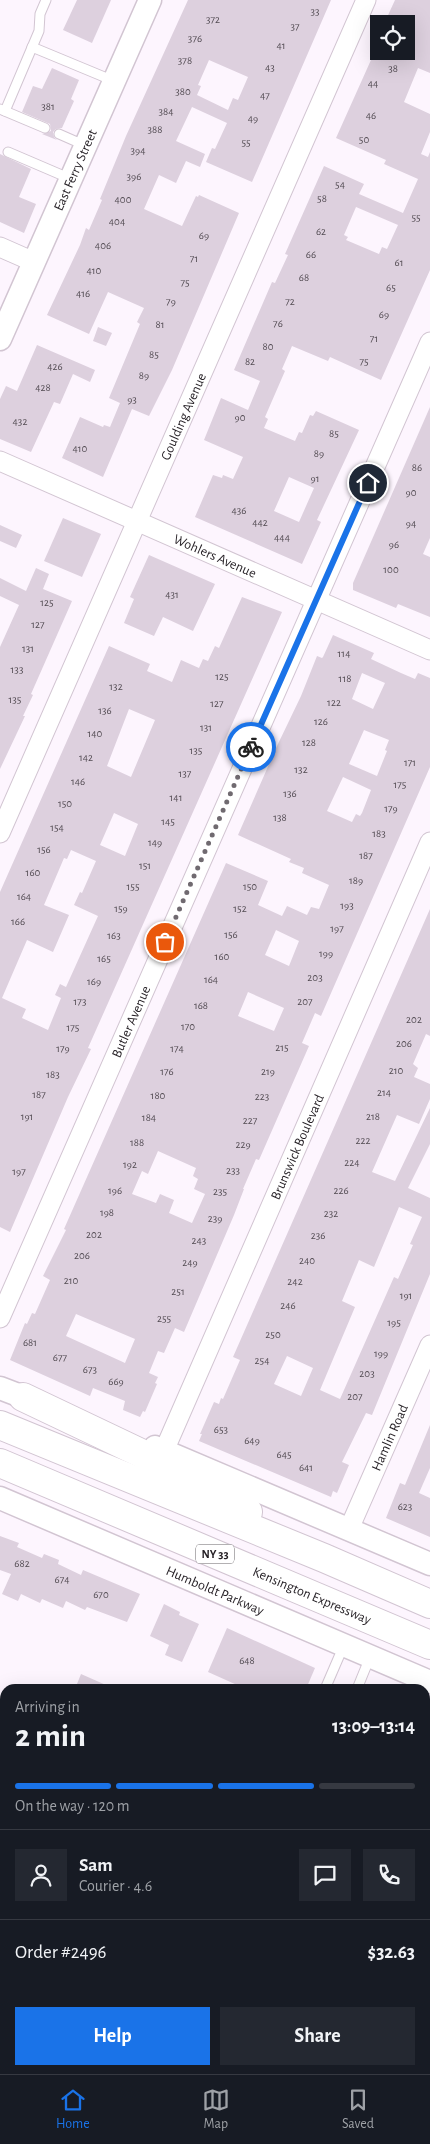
<!DOCTYPE html>
<meta charset="utf-8">
<style>
body{margin:0;font-family:"Alegreya Sans",sans-serif;background:#242831;color:#f1f3f6;height:100vh;display:flex;flex-direction:column;font-size:19px;white-space:nowrap}
*{box-sizing:border-box;margin:0}
p{font-size:16px;color:#9ea1a6}
.icon{flex:none;width:28px;height:28px;fill:none;stroke:currentColor;stroke-width:2;stroke-linecap:round;stroke-linejoin:round}
.map{position:relative;flex:1;overflow:hidden}
.details{position:absolute;left:0px;top:1684px;width:430px;height:391px;display:flex;flex-direction:column;background:#171b24;border-radius:15px 15px 0 0;box-shadow:0 5px 20px #0002}
.details>*{flex:none}
.controls{position:absolute;left:370px;top:15px;display:grid;gap:10px}
.controls a{display:grid;place-items:center;width:45px;height:45px;border-radius:0px;background:#171b24;box-shadow:0 5px 20px #0002;font-size:25px}
.pin{position:absolute;display:grid;place-items:center;width:42px;height:42px;color:#fff;margin:-21px;border:2px solid #fff;border-radius:50%;box-shadow:0 1px 5px #0007}
.courier{position:absolute;display:grid;place-items:center;width:50px;height:50px;margin:-25px;border:4px solid #1a73e8;border-radius:50%;background:#fff;color:#222;box-shadow:0 1px 6px #0007}
.head em{font-style:normal;font-weight:700}
.head div{display:flex;flex-direction:column-reverse}
.head{display:flex;align-items:center;justify-content:space-between;height:85px;padding:0 15px}
h1{font-size:32px;font-weight:700;line-height:38px}
.bar{display:grid;grid-template-columns:repeat(4,1fr);gap:8px 5px;align-content:center;height:60px;padding:0 15px}
.bar i{height:6px;border-radius:4px;background:#363941}
.bar .on{background:#1a73e8}
.bar p{grid-column:span 4}
.line{display:flex;align-items:center;gap:12px;padding:0 15px;border-top:1px solid #363941}
.line div{flex:1}
.round{display:grid;place-items:center;flex:none;width:52px;height:52px;border-radius:0px;background:#242831}
.action{display:flex;gap:10px;margin-top:auto;padding:10px 15px}
.action a{flex:1;height:58px;border-radius:0px;background:#1a73e8;color:#fff;font-size:20px;font-weight:700;line-height:58px;text-align:center}
.action a+a{background:#242831;color:#f1f3f6}
.tab-bar{display:flex;justify-content:space-around;align-items:center;height:70px;border-top:1px solid #363941;background:#171b24;font-size:14px;color:#9ea1a6}
.tab-bar a{display:grid;justify-items:center;gap:2px}
.tab-bar .on{color:#1a73e8}
.map>svg:first-child{display:block}
.building{fill:#ddd0de;fill-rule:evenodd}
.lines{fill:none;stroke-linecap:round;stroke-linejoin:round}
.service-casing{stroke:#d2c5d2;stroke-width:11}
.minor-casing{stroke:#d2c5d2;stroke-width:21}
.tertiary-casing{stroke:#d2c5d2;stroke-width:25}
.motorway-casing{stroke:#d2c5d2;stroke-width:30}
.path{stroke:#868087;stroke-width:3;stroke-dasharray:4 2.5;stroke-linecap:butt}
.service{stroke:#fff;stroke-width:9}
.minor{stroke:#fff;stroke-width:19}
.tertiary{stroke:#fff;stroke-width:22}
.motorway{stroke:#fff;stroke-width:28}
.done{stroke:#706a70;stroke-width:5;stroke-dasharray:0 9}
.route{stroke:#1a73e8;stroke-width:6}
.labels{text-anchor:middle;stroke-width:4;stroke-linejoin:round;paint-order:stroke}
.number-label{font-size:11px;fill:#524b52}
.shield{fill:#fff;stroke:#666266;stroke-width:1}
.shield-label{font-size:12px;font-weight:bold;fill:#241f24}
.street-label{font-size:14px;fill:#241f24;stroke:#fff}
</style>
<div class="map">
<svg width="430" height="2074" viewBox="0 0 430 2074">
<rect width="100%" height="100%" fill="#fdf5fe"/>
<!-- building -->
<g class="building">
<path d="M77,0h34l-19,43 -29,-13z"/>
<path d="M188,0h143l-79,182 -46,-20 6,-14 3,1 12,-26 -35,-16 -16,34 29,13 -5,13 -14,-6 -10,22 -17,-8 -15,34 38,17 14,-30 2,1 1,-2 40,18 -67,157 -23,46 -17,-7 -29,68 -41,-19 18,-41 23,10 1,-2 6,2 10,-24 -11,-5 31,-74 -3,-2 7,-14 -36,-16 -19,42 -42,-19 33,-70 6,-17 3,2 13,-30 -2,-1 26,-63zM209,60l39,17 -10,23 -5,-2 -5,12 -31,-15 4,-9 -3,-1z"/>
<path d="M395,0h35v73l-12,-5 -14,34 26,12v18l-9,22 7,3 2,-5v118l-49,110 -51,-23 -2,4 -36,-15 -10,23 3,2 -20,46 3,2 -4,9 31,13 4,-9 3,1 8,-18 3,1 3,-5 43,19 -42,90 4,2 -19,42 -107,-47 18,-42 9,3 1,-3 10,4 10,-22 -39,-17 17,-42 27,12 12,-29 -26,-11 38,-88 3,1 13,-28 -3,-1 39,-88 40,18 -5,10 44,19 15,-34 -34,-15 2,-4 -50,-22 39,-87h31v-27h-22zM356,207l42,18 -11,24 -5,-2 -3,7 -33,-14 2,-3 -4,-2zM289,477l25,11 -15,34 -25,-11z"/>
<path d="M52,68l27,12 -8,19 3,2 -12,27 -6,1 -3,3 1,5 3,3 -15,-6 9,-3 -1,-7 -28,-12 11,-26 9,3z"/>
<path d="M0,154l31,15 -12,28 17,7 -12,29 -24,-11z"/>
<path d="M98,327l14,6 -6,13 -13,-5z"/>
<path d="M37,345l58,25 -5,12 -17,-8 -13,30 -6,-2 -23,50 -31,-13v-40l6,-13 11,5z"/>
<path d="M430,407v131l-7,16 7,3v60l-32,-13 -2,4 -43,-18v-7z"/>
<path d="M63,518l38,16 -19,43 -38,-16z"/>
<path d="M0,525l22,10 -6,13 -16,-7z"/>
<path d="M149,555l66,29 -22,47 -30,-14 -9,19 -30,-13 10,-24 -4,-2z"/>
<path d="M36,568l13,6 -6,15 29,12 -41,93 2,1 -10,21h2l-25,53v-122l19,-42 -19,-9v-18l26,13z"/>
<path d="M242,597l40,15 -194,436 3,1 -23,48 -58,135 -10,-5v-335l109,-246 41,18 -3,7 25,11 9,-22 18,8 4,-9 5,2 7,-15 4,2zM129,709l26,11 -24,57 -24,-11zM114,813l24,11 -13,32 -25,-11zM71,850l25,11 -14,32 -2,-1 -6,13 24,11 -32,71 -6,-3 -5,11 6,3 -13,32 -26,-12 4,-9 -24,-11 25,-58 26,12 16,-37 -25,-10 20,-47 3,1z"/>
<path d="M333,635l41,18 -3,6 30,14 14,6 3,-6 12,5v89l-109,249 -6,-3 -13,30 7,3 -50,114 -3,-1 -13,30h1l-10,26 -50,117 -9,-4 -11,25 -6,-2 -9,22 9,4 -3,6 2,1 -12,28 -2,-1 -3,6 -17,-7 2,-9 -32,-13 -3,8 -80,-36 15,-37 2,1 5,-11 3,1 15,-34 -7,-4 23,-46 -2,-1 162,-366 42,18 -10,24 24,11 5,-10 20,9 4,-8 8,2 10,-24 -27,-12 2,-5 -15,-6 2,-3 -53,-24 39,-89 24,-50 16,-40 5,2 1,-1zM362,673l23,10 -12,26 -21,-10zM364,730l25,10 -4,10 2,1 -10,25 -28,-12zM343,777l28,13 -9,23 -2,3 -4,-2 -4,8 -25,-11zM276,930l23,11 -10,25 -24,-11zM248,992l36,16 -10,23 -36,-15zM158,1151l38,17 -3,8 5,3 -4,10 11,5 -13,29 -23,-10 5,-13 -14,-6 -4,9 -24,-9 10,-23 6,3zM76,1314l59,25 -10,24 -59,-27z"/>
<path d="M430,909v127l-4,-2 -13,30 5,4 -4,9 16,7v15l-11,25 -22,-9 -25,57 23,9 35,-73v36l-22,44 22,10v76l-58,141 -6,-2 -24,49 7,3 -12,28 -4,-2 -2,6 -132,-56 3,-7h-2l14,-32 5,2 2,-6 2,1 17,-39 -7,-3zM399,1207l23,10 -12,27 3,1 -15,34 -4,-2 -54,122 -20,-9 35,-83 -13,-6 17,-41 15,7zM287,1356l26,12 -12,28 -27,-12z"/>
<path d="M430,1425v43l-11,25 11,5v39l-44,-19 14,-35 5,2z"/>
<path d="M0,1536l19,7 -2,4 25,11 2,-4 15,6 -1,4 23,11 2,-5 57,24 -13,28 -40,-15 -2,3 -19,-9 -3,7 -21,-9 -2,4 -19,-9 -3,7 -16,-7 9,-20 -11,-4z"/>
<path d="M164,1604l16,8 -1,3 20,9 -17,38 -17,-7 4,-10 -19,-9z"/>
<path d="M227,1628l88,40 -9,21h-60l-38,-17z"/>
<path d="M81,1674l34,15h-40z"/>
</g>
<g class="lines">
<!-- service casing -->
<g class="service-casing">
<g id="service">
<path d="M32,47l82,34"/>
<path d="M0,109l45,19"/>
<path d="M5,111l34,-80 1,-17 6,-14"/>
<path d="M59,134l25,11"/>
<path d="M8,152l63,27"/>
<path d="M325,1689l19,-44"/>
<path d="M357,1689l13,-32"/>
</g>
</g>
<!-- minor casing -->
<g class="minor-casing">
<g id="minor">
<path d="M0,247l34,15"/>
<path id="s1" d="M0,461l430,189"/>
<path id="s2" d="M0,833l366,-833"/>
<path id="s3" d="M0,1318l430,-976"/>
<path id="s4" d="M164,1451l266,-609"/>
<path id="s5" d="M349,1529l81,-184"/>
<path d="M0,1765l5,3"/>
<path d="M425,1906l5,3"/>
<path d="M0,2059l5,2"/>
<path d="M24,2070l9,4"/>
</g>
</g>
<!-- tertiary casing -->
<g class="tertiary-casing">
<g id="tertiary">
<path id="s6" d="M0,339l150,-339"/>
<path d="M0,1388l39,15"/>
<path d="M155,1447l275,117"/>
<path id="s7" d="M0,1498l430,184"/>
</g>
</g>
<!-- motorway casing -->
<g class="motorway-casing">
<g id="motorway">
<path d="M23,1397l145,69 80,46"/>
<path d="M0,1425l324,133 106,46"/>
<path id="s8" d="M0,1463l430,182"/>
</g>
</g>
<!-- path -->
<g class="path">
<path d="M425,1725l5,-11"/>
<path d="M425,1740l5,-12"/>
<path d="M0,1957h5"/>
<path d="M0,1982l5,-4"/>
</g>
<!-- service -->
<use href="#service" class="service"/>
<!-- minor -->
<use href="#minor" class="minor"/>
<!-- tertiary -->
<use href="#tertiary" class="tertiary"/>
<!-- motorway -->
<use href="#motorway" class="motorway"/>
</g>
<g class="lines">
<!-- done -->
<path class="done" d="M165,942l86,-195"/>
<!-- route -->
<path class="route" d="M251,747l117,-264"/>
</g>
<g class="labels">
<!-- number labels -->
<g class="number-label">
<text x="315" y="15">33</text>
<text x="213" y="23">372</text>
<text x="295" y="30">37</text>
<text x="195" y="42">376</text>
<text x="281" y="49">41</text>
<text x="185" y="64">378</text>
<text x="270" y="71">43</text>
<text x="393" y="72">38</text>
<text x="373" y="87">44</text>
<text x="183" y="95">380</text>
<text x="265" y="99">47</text>
<text x="48" y="110">381</text>
<text x="166" y="115">384</text>
<text x="371" y="119">46</text>
<text x="253" y="122">49</text>
<text x="155" y="133">388</text>
<text x="364" y="143">50</text>
<text x="246" y="146">55</text>
<text x="138" y="154">394</text>
<text x="134" y="180">396</text>
<text x="340" y="188">54</text>
<text x="322" y="202">58</text>
<text x="123" y="203">400</text>
<text x="416" y="221">55</text>
<text x="117" y="225">404</text>
<text x="321" y="235">62</text>
<text x="204" y="239">69</text>
<text x="103" y="249">406</text>
<text x="311" y="258">66</text>
<text x="194" y="262">71</text>
<text x="399" y="266">61</text>
<text x="94" y="274">410</text>
<text x="304" y="281">68</text>
<text x="185" y="286">75</text>
<text x="391" y="291">65</text>
<text x="83" y="297">416</text>
<text x="171" y="305">79</text>
<text x="290" y="305">72</text>
<text x="384" y="318">69</text>
<text x="278" y="327">76</text>
<text x="160" y="328">81</text>
<text x="374" y="342">71</text>
<text x="268" y="350">80</text>
<text x="154" y="358">85</text>
<text x="250" y="365">82</text>
<text x="364" y="365">75</text>
<text x="55" y="370">426</text>
<text x="144" y="379">89</text>
<text x="43" y="391">428</text>
<text x="132" y="403">93</text>
<text x="240" y="421">90</text>
<text x="20" y="425">432</text>
<text x="334" y="437">85</text>
<text x="80" y="452">410</text>
<text x="319" y="457">89</text>
<text x="417" y="471">86</text>
<text x="315" y="482">91</text>
<text x="411" y="496">90</text>
<text x="239" y="514">436</text>
<text x="260" y="526">442</text>
<text x="411" y="527">94</text>
<text x="282" y="541">444</text>
<text x="394" y="548">96</text>
<text x="391" y="573">100</text>
<text x="172" y="598">431</text>
<text x="47" y="606">125</text>
<text x="38" y="628">127</text>
<text x="28" y="652">131</text>
<text x="344" y="657">114</text>
<text x="17" y="673">133</text>
<text x="222" y="680">125</text>
<text x="345" y="682">118</text>
<text x="116" y="690">132</text>
<text x="15" y="703">135</text>
<text x="334" y="706">122</text>
<text x="217" y="707">127</text>
<text x="105" y="714">136</text>
<text x="321" y="725">126</text>
<text x="206" y="731">131</text>
<text x="95" y="737">140</text>
<text x="309" y="746">128</text>
<text x="196" y="754">135</text>
<text x="86" y="761">142</text>
<text x="410" y="766">171</text>
<text x="301" y="773">132</text>
<text x="185" y="777">137</text>
<text x="78" y="785">146</text>
<text x="400" y="788">175</text>
<text x="290" y="797">136</text>
<text x="176" y="801">141</text>
<text x="65" y="807">150</text>
<text x="391" y="812">179</text>
<text x="280" y="821">138</text>
<text x="168" y="825">145</text>
<text x="57" y="831">154</text>
<text x="379" y="837">183</text>
<text x="155" y="846">149</text>
<text x="44" y="853">156</text>
<text x="366" y="859">187</text>
<text x="145" y="869">151</text>
<text x="33" y="876">160</text>
<text x="356" y="884">189</text>
<text x="133" y="890">155</text>
<text x="250" y="890">150</text>
<text x="24" y="900">164</text>
<text x="347" y="909">193</text>
<text x="121" y="912">159</text>
<text x="240" y="912">152</text>
<text x="18" y="925">166</text>
<text x="337" y="932">197</text>
<text x="231" y="938">156</text>
<text x="114" y="939">163</text>
<text x="326" y="957">199</text>
<text x="222" y="960">160</text>
<text x="104" y="962">165</text>
<text x="315" y="981">203</text>
<text x="211" y="983">164</text>
<text x="94" y="985">169</text>
<text x="80" y="1005">173</text>
<text x="305" y="1005">207</text>
<text x="201" y="1009">168</text>
<text x="414" y="1023">202</text>
<text x="188" y="1030">170</text>
<text x="73" y="1031">175</text>
<text x="404" y="1047">206</text>
<text x="282" y="1051">215</text>
<text x="63" y="1052">179</text>
<text x="177" y="1052">174</text>
<text x="396" y="1074">210</text>
<text x="167" y="1075">176</text>
<text x="268" y="1075">219</text>
<text x="53" y="1078">183</text>
<text x="384" y="1096">214</text>
<text x="39" y="1098">187</text>
<text x="158" y="1099">180</text>
<text x="262" y="1100">223</text>
<text x="27" y="1120">191</text>
<text x="373" y="1120">218</text>
<text x="149" y="1121">184</text>
<text x="250" y="1124">227</text>
<text x="363" y="1144">222</text>
<text x="137" y="1146">188</text>
<text x="243" y="1148">229</text>
<text x="352" y="1166">224</text>
<text x="130" y="1168">192</text>
<text x="233" y="1174">233</text>
<text x="19" y="1175">197</text>
<text x="115" y="1194">196</text>
<text x="341" y="1194">226</text>
<text x="220" y="1195">235</text>
<text x="107" y="1216">198</text>
<text x="331" y="1217">232</text>
<text x="215" y="1222">239</text>
<text x="94" y="1238">202</text>
<text x="318" y="1239">236</text>
<text x="199" y="1244">243</text>
<text x="82" y="1259">206</text>
<text x="307" y="1264">240</text>
<text x="190" y="1266">249</text>
<text x="71" y="1284">210</text>
<text x="295" y="1285">242</text>
<text x="178" y="1295">251</text>
<text x="406" y="1299">191</text>
<text x="288" y="1309">246</text>
<text x="164" y="1322">255</text>
<text x="394" y="1326">195</text>
<text x="273" y="1338">250</text>
<text x="30" y="1346">681</text>
<text x="381" y="1357">199</text>
<text x="60" y="1361">677</text>
<text x="262" y="1364">254</text>
<text x="90" y="1373">673</text>
<text x="367" y="1377">203</text>
<text x="116" y="1385">669</text>
<text x="355" y="1400">207</text>
<text x="221" y="1433">653</text>
<text x="252" y="1444">649</text>
<text x="284" y="1458">645</text>
<text x="306" y="1471">641</text>
<text x="405" y="1510">623</text>
<text x="22" y="1567">682</text>
<text x="62" y="1583">674</text>
<text x="101" y="1598">670</text>
<text x="247" y="1664">648</text>
</g>
<!-- shield labels -->
<rect class="shield" x="196" y="1544.5" width="38" height="19" rx="4"/>
<g class="shield-label">
<text x="215" y="1558">NY 33</text>
</g>
<!-- street labels -->
<g class="street-label">
<text dy="5" stroke="none"><textPath href="#s6" startOffset="185">East Ferry Street</textPath></text>
<text dy="5" stroke="none"><textPath href="#s2" startOffset="455">Goulding Avenue</textPath></text>
<text dy="5" stroke="none"><textPath href="#s1" startOffset="235">Wohlers Avenue</textPath></text>
<text dy="5" stroke="none"><textPath href="#s3" startOffset="324">Butler Avenue</textPath></text>
<text dy="5" stroke="none"><textPath href="#s4" startOffset="332">Brunswick Boulevard</textPath></text>
<text dy="5" stroke="none"><textPath href="#s5" startOffset="100">Hamlin Road</textPath></text>
<text dy="5" stroke="none"><textPath href="#s7" startOffset="234">Humboldt Parkway</textPath></text>
<text dy="5" stroke="none"><textPath href="#s8" startOffset="339">Kensington Expressway</textPath></text>
</g>
</g>
</svg>
<div class="controls">
<a><svg class="icon" aria-label="locate" viewBox="0 0 24 24"><circle cx="12" cy="12" r="6"/><path d="M12 2v4M12 18v4M2 12h4M18 12h4"/></svg></a>
</div>
<div class="pin" style="left:165px;top:942px;background:#ea580c"><svg class="icon" aria-label="bag" viewBox="0 0 24 24"><path d="M5 8h14l-1 12H6zM9 8a3 3 0 0 1 6 0"/></svg></div>
<div class="pin" style="left:368px;top:483px;background:#1f2937"><svg class="icon" aria-label="home" viewBox="0 0 24 24"><path d="M3 11l9-7 9 7M6 9v11h12V9"/></svg></div>
<div class="courier" style="left:251px;top:747px"><svg class="icon" aria-label="bike" viewBox="0 0 24 24"><circle cx="6" cy="16" r="4"/><circle cx="18" cy="16" r="4"/><path d="M6 16l4-8h5l3 8M10 8l3 8H6M13 5h3"/></svg></div>
<section class="details">
<div class="head"><div><h1>2 min</h1><p>Arriving in</p></div><em>13:09–13:14</em></div>
<div class="bar"><i class="on"></i><i class="on"></i><i class="on"></i><i></i><p>On the way · 120 m</p></div>
<div class="line" style="height:90px"><a class="round"><svg class="icon" aria-label="person" viewBox="0 0 24 24"><circle cx="12" cy="8" r="4"/><path d="M4 21q1-7 8-7t8 7"/></svg></a><div><b>Sam</b><p>Courier · 4.6</p></div><a class="round"><svg class="icon" aria-label="chat" viewBox="0 0 24 24"><path d="M4 5h16v11H9l-5 4z"/></svg></a><a class="round"><svg class="icon" aria-label="phone" viewBox="0 0 24 24"><path d="M5 4h4l2 5-3 2q2 4 5 5l2-3 5 2v4C11 20 4 13 5 4z"/></svg></a></div>
<div class="line" style="height:65px"><div>Order #2496</div><b>$32.63</b></div>
<div class="action"><a>Help</a><a>Share</a></div>
</section>
</div>
<nav class="tab-bar">
<a class="on"><svg class="icon" aria-label="home" viewBox="0 0 24 24"><path d="M3 11l9-7 9 7M6 9v11h12V9"/></svg>Home</a>
<a><svg class="icon" aria-label="map" viewBox="0 0 24 24"><path d="M3 6l6-2 6 2 6-2v14l-6 2-6-2-6 2zM9 4v14M15 6v14"/></svg>Map</a>
<a><svg class="icon" aria-label="saved" viewBox="0 0 24 24"><path d="M7 4h10v16l-5-4-5 4z"/></svg>Saved</a>
</nav>
